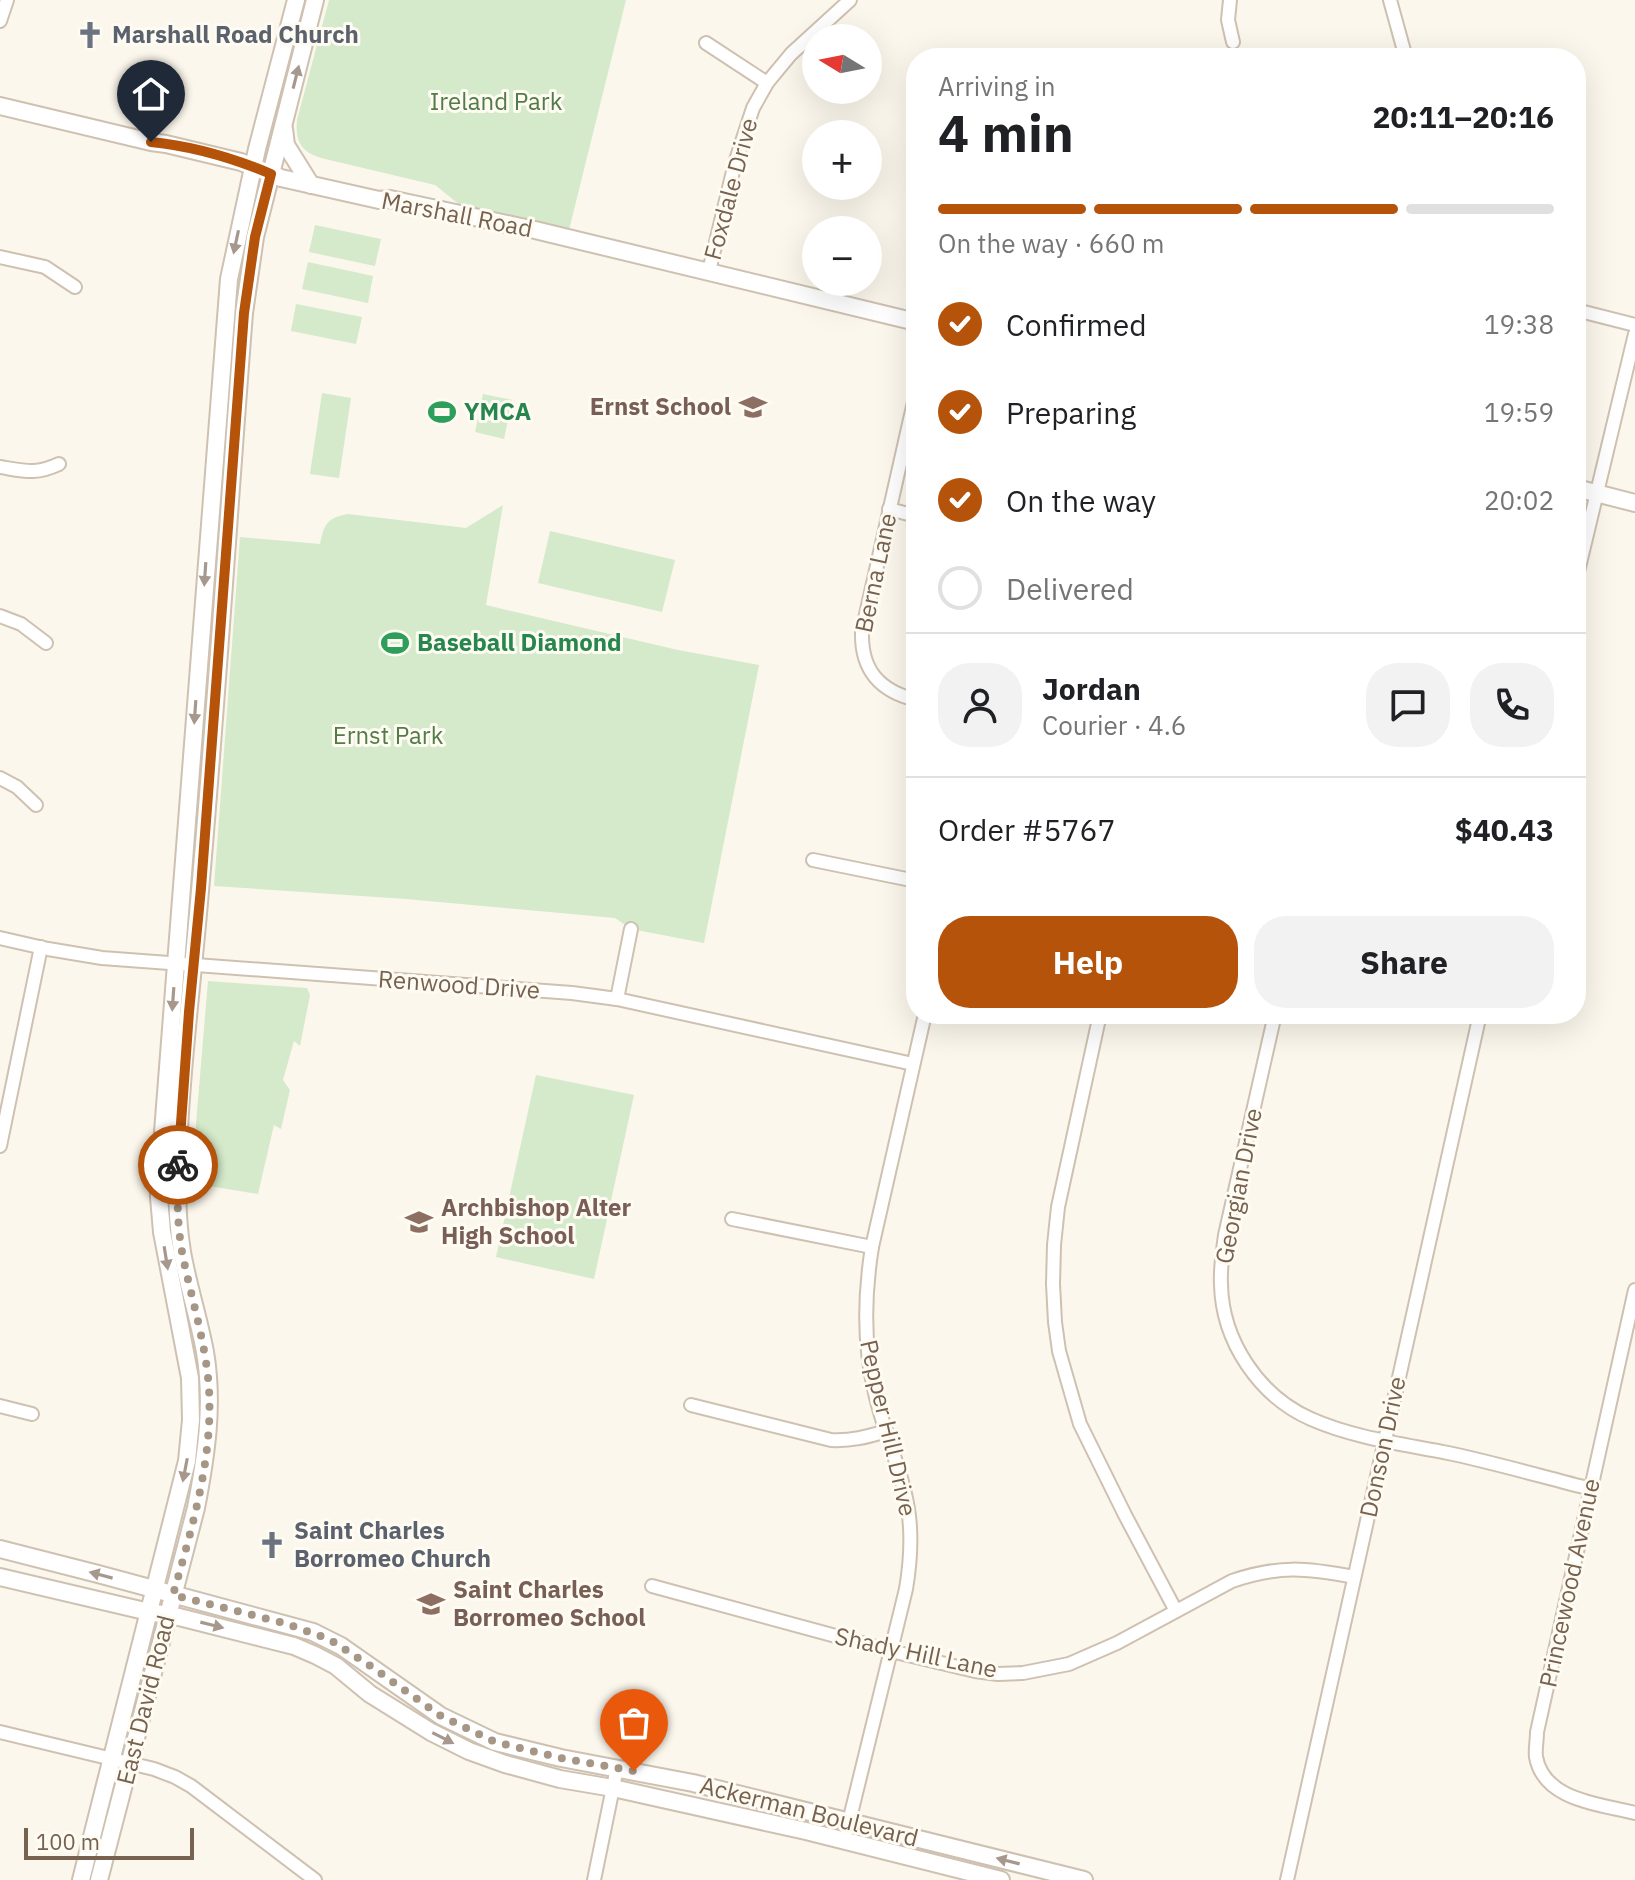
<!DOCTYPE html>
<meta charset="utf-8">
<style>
body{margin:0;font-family:"IBM Plex Sans",sans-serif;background:#f2f2f2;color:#202124;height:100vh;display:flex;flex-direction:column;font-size:30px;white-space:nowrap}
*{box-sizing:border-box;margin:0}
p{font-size:26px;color:#757577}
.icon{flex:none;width:44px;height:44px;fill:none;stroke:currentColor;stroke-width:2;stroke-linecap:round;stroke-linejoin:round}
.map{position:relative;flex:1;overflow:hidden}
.sheet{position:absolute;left:906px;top:48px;width:680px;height:976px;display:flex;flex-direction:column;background:#fff;border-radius:32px;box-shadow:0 8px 32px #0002}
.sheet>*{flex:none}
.needle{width:52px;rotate:280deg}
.tools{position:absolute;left:802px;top:24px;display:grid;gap:16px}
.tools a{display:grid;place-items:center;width:80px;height:80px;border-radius:50%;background:#fff;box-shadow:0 8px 32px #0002;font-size:40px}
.scale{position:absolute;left:24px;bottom:20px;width:170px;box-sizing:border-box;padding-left:8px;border:4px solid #77614f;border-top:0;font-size:22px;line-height:28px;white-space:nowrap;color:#77614f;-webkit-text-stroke:6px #fefbf3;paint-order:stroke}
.pin{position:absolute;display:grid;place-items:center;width:68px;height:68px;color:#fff;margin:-82px -34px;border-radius:50% 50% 50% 0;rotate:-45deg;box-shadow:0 0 8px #0007}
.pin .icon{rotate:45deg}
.courier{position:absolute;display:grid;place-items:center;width:80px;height:80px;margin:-40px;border:6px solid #b45309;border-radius:50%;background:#fff;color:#222;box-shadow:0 2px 10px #0007}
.head em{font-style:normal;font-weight:700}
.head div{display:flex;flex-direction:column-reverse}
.head{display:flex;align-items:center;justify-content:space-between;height:136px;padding:0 32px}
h1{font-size:52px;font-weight:700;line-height:60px}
.bar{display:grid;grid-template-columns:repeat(4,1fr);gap:12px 8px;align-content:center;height:96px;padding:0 32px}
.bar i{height:10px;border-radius:6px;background:#e0e0e0}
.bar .active{background:#b45309}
.bar p{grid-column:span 4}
.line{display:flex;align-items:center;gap:20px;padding:0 32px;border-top:2px solid #e0e0e0}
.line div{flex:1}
.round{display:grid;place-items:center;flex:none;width:84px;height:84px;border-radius:32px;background:#f2f2f2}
ol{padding:0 32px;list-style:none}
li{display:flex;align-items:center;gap:24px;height:88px}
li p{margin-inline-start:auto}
li .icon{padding:8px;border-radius:50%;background:#b45309;color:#fff;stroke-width:4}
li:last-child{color:#757577}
li i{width:44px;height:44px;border:4px solid #e0e0e0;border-radius:50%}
.action{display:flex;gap:16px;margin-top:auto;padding:16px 32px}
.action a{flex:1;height:92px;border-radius:32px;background:#b45309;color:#fff;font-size:32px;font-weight:700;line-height:92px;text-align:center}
.action a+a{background:#f2f2f2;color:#202124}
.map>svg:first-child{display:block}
.green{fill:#d4eaca}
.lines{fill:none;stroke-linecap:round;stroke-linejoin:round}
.minor-casing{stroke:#cec1b1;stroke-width:16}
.tertiary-casing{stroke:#cec1b1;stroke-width:20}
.minor{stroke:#fff;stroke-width:12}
.tertiary{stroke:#fff;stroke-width:16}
.oneway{fill:#a7988d}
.done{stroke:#a69686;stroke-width:8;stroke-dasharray:0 14.4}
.route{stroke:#b45309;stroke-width:10}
.labels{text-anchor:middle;stroke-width:6;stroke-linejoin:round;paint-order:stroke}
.worship-label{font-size:24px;font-weight:bold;fill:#5b616d;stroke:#fefbf3;text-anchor:start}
.park-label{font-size:24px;fill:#527c47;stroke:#fefbf3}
.street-label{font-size:24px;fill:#77614f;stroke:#fefbf3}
.education-label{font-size:24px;font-weight:bold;fill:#785e54;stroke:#fefbf3;text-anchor:start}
.leisure-label{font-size:24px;font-weight:bold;fill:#27864d;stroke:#fefbf3;text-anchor:start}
</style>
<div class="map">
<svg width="1635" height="1880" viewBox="0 0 1635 1880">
<rect width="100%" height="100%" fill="#fcf7ec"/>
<!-- green -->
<g class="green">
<path d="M329,0h297l-59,238 -92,-21 -40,-32 -114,-27c-20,-6 -26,-17 -24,-38z"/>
<path d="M315,225l66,14 -6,27 -66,-14z"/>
<path d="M308,262l65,14 -5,27 -66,-14z"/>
<path d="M296,304l66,13 -6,27 -65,-13z"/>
<path d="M322,393l29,5 -12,80 -29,-4z"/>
<path d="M483,394l29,6 -8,39 -29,-7z"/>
<path d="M503,505l-17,100 192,45 81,15 -55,278 -73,-14 -16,-11 -209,-19 -192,-13 26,-349 80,7c4,-20 7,-26 28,-30l118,14z"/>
<path d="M550,531l125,29 -13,52 -124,-29z"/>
<path d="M208,981l99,7 3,7 -10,51 -6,-5 -11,39 7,10 -9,39 -7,-4 -16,69 -67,-11z"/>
<path d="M536,1075l98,20 -40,184 -98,-22z"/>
</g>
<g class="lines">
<!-- minor casing -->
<g class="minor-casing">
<g id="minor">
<path d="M1230,0l-2,20 5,22"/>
<path d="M1390,0l16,58"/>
<path d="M0,21l7,-21"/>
<path d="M706,43l61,40"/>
<path d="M0,257l45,10 30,20"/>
<path d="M709,271l26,-108 18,-55 14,-25 24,-29 59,-54"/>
<path d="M1576,310l59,15"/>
<path d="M916,393l-54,239c-1,38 17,59 54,68"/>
<path d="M0,467c25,4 35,8 59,-3"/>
<path d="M889,509l27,7"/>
<path d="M1576,580l59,-246"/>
<path d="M0,616l21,8 25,19"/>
<path d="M0,778l17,9 19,18"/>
<path d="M813,860l103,21"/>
<path d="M0,938l48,11 54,9 470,35 45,6 296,65"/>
<path d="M617,999l14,-70"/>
<path d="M1100,1014l-42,193 -4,38 -1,39 2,38 4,29 21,73 45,91 51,96"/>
<path d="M1275,1014l-50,221c-2,16 -5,32 -4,49 1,57 38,112 90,135 43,19 92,25 137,34 48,10 95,24 143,36"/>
<path d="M0,1146l41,-199"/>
<path d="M732,1219l140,28"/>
<path d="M1635,1290l-98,442c0,9 -2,17 -1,25 8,44 65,47 99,56"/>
<path d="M691,1405l140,35c20,1 36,-3 55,-9"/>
<path d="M0,1406l32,8"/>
<path d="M652,1586l239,65 84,20 23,3 25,-1 46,-9 48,-21 115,-62c47,-16 74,-13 122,-4"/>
<path d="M0,1732l154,37 21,8 16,9 124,94"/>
<path d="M847,1830l59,-241c4,-24 6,-48 3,-73 -5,-42 -25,-82 -34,-123 -12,-49 -11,-96 -3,-146l53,-233"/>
<path d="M594,1880l23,-112"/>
<path d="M1287,1880l193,-866"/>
</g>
</g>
<!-- tertiary casing -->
<g class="tertiary-casing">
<g id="tertiary">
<path d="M0,106l151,36 15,2 75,18 40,16 98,22 11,-1 145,31 381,92"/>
<path d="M284,129l2,16 25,40"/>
<path d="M1576,488l59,15"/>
<path d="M0,1549l98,25 215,58 28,14 100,70 54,26 66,16 132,25 391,97"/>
<path d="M0,1577l149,35 30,5 115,29 21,9 21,11 34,28 61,38 38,19 36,13 55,15 53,9 193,43 195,49"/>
<path d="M81,1880l106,-419 4,-41 -1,-42 -28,-146 -3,-35 2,-39 68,-879 28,-130 39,-149"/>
<path d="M99,1880l97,-372c10,-52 18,-103 9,-156 -6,-33 -17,-66 -23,-100 -4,-24 -5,-48 -5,-72 2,-97 15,-193 23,-289 17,-193 29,-386 44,-578l11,-76 60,-237"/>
</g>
</g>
<!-- minor -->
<use href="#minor" class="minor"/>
<!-- tertiary -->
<use href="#tertiary" class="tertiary"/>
</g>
<!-- one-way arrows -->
<defs><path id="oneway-solid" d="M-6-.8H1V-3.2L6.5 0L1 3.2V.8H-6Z" transform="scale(2)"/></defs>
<g class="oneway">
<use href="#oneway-solid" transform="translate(296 77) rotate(-76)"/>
<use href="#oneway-solid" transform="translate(236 242) rotate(102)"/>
<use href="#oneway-solid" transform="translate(205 574) rotate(94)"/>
<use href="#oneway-solid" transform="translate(195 712) rotate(94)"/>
<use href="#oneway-solid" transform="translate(173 999) rotate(94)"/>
<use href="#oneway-solid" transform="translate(166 1258) rotate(81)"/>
<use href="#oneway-solid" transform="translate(185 1470) rotate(101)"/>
<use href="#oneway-solid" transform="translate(101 1575) rotate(-165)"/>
<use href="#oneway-solid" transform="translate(212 1625) rotate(14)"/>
<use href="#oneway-solid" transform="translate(443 1738) rotate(27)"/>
<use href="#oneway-solid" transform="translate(1008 1861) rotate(-166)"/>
</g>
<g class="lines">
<!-- done -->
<path class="done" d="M178,1165c-1,30 -1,62 5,92 9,44 23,87 26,132 4,70 -17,139 -36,206l111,28 45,16 40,26 72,51 54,26 66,16 73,13"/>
<!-- route -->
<path class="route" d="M151,142c41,4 82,16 120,32l-16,63 -11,76 -43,575 -12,124 -11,153"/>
</g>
<!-- icons -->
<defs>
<g id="church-bare" transform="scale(2.16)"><path d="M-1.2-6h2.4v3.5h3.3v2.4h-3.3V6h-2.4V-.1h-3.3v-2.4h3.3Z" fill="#6b7280" stroke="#fefbf3" stroke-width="2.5" paint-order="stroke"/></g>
<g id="school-bare" transform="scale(2.16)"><path d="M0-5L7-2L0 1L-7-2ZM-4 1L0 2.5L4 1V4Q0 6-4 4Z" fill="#8d6e63" stroke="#fefbf3" stroke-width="2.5" paint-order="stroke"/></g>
<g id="stadium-bare" transform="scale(2.16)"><path d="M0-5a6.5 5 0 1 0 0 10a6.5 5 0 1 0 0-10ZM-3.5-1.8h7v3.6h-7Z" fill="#2e9e5b" stroke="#fefbf3" stroke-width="2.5" paint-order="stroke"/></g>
</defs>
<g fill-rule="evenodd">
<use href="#church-bare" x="90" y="35"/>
<use href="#school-bare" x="753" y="407"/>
<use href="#stadium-bare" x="442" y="412"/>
<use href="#stadium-bare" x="395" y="643"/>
<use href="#school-bare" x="419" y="1222"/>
<use href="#church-bare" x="272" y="1545"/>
<use href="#school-bare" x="431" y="1604"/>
</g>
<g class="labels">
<!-- worship labels -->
<g class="worship-label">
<text x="112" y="43">Marshall Road Church</text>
<text x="294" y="1539">Saint Charles<tspan x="294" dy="28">Borromeo Church</tspan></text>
</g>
<!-- park labels -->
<g class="park-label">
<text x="496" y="110">Ireland Park</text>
<text x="388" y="744">Ernst Park</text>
</g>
<!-- street labels -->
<g class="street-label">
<text transform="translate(731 189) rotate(-75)" y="8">Foxdale Drive</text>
<text transform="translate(457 215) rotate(11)" y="8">Marshall Road</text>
<text transform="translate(876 573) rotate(-78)" y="8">Berna Lane</text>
<text transform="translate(459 985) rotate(4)" y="8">Renwood Drive</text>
<text transform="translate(1239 1186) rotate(-79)" y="8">Georgian Drive</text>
<text transform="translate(888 1428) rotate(77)" y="8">Pepper Hill Drive</text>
<text transform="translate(1383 1447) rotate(-78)" y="8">Donson Drive</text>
<text transform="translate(1570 1583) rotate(-78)" y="8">Princewood Avenue</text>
<text transform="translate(916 1653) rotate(12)" y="8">Shady Hill Lane</text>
<text transform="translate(146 1700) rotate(-76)" y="8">East David Road</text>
<text transform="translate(809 1812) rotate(14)" y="8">Ackerman Boulevard</text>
</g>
<!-- education labels -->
<g class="education-label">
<text x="731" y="415" text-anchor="end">Ernst School</text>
<text x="441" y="1216">Archbishop Alter<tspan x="441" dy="28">High School</tspan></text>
<text x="453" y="1598">Saint Charles<tspan x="453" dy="28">Borromeo School</tspan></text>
</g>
<!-- leisure labels -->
<g class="leisure-label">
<text x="464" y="420">YMCA</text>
<text x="417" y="651">Baseball Diamond</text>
</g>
</g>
</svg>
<div class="tools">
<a><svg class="needle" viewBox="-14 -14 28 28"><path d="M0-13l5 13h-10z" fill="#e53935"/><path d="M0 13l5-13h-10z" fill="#757577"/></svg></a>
<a>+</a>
<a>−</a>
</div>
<div class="scale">100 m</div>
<div class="pin" style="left:634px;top:1771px;background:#ea580c"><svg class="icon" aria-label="bag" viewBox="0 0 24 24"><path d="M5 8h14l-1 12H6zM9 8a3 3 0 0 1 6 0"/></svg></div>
<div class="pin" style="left:151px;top:142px;background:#1f2937"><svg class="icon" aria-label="home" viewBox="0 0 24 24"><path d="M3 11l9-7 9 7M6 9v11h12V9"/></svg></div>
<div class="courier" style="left:178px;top:1165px"><svg class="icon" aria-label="bike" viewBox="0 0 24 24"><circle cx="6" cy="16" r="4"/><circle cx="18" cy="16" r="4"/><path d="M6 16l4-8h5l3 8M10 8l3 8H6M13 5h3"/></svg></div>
<section class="sheet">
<div class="head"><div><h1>4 min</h1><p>Arriving in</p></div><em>20:11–20:16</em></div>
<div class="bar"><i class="active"></i><i class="active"></i><i class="active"></i><i></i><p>On the way · 660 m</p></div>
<ol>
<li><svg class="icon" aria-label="check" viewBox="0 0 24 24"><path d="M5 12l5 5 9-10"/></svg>Confirmed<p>19:38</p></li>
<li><svg class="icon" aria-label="check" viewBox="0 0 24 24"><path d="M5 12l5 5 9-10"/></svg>Preparing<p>19:59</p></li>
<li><svg class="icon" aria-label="check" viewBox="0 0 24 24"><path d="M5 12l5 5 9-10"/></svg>On the way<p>20:02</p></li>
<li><i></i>Delivered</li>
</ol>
<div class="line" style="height:144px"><a class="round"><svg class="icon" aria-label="person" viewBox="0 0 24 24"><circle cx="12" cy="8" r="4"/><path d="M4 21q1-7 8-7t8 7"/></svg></a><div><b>Jordan</b><p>Courier · 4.6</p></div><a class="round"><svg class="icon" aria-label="chat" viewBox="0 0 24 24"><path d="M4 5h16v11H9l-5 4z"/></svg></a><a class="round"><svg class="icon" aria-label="phone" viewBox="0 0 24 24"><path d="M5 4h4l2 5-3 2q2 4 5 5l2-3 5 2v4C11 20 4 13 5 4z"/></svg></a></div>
<div class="line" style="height:104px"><div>Order #5767</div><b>$40.43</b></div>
<div class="action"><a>Help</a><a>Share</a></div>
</section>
</div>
